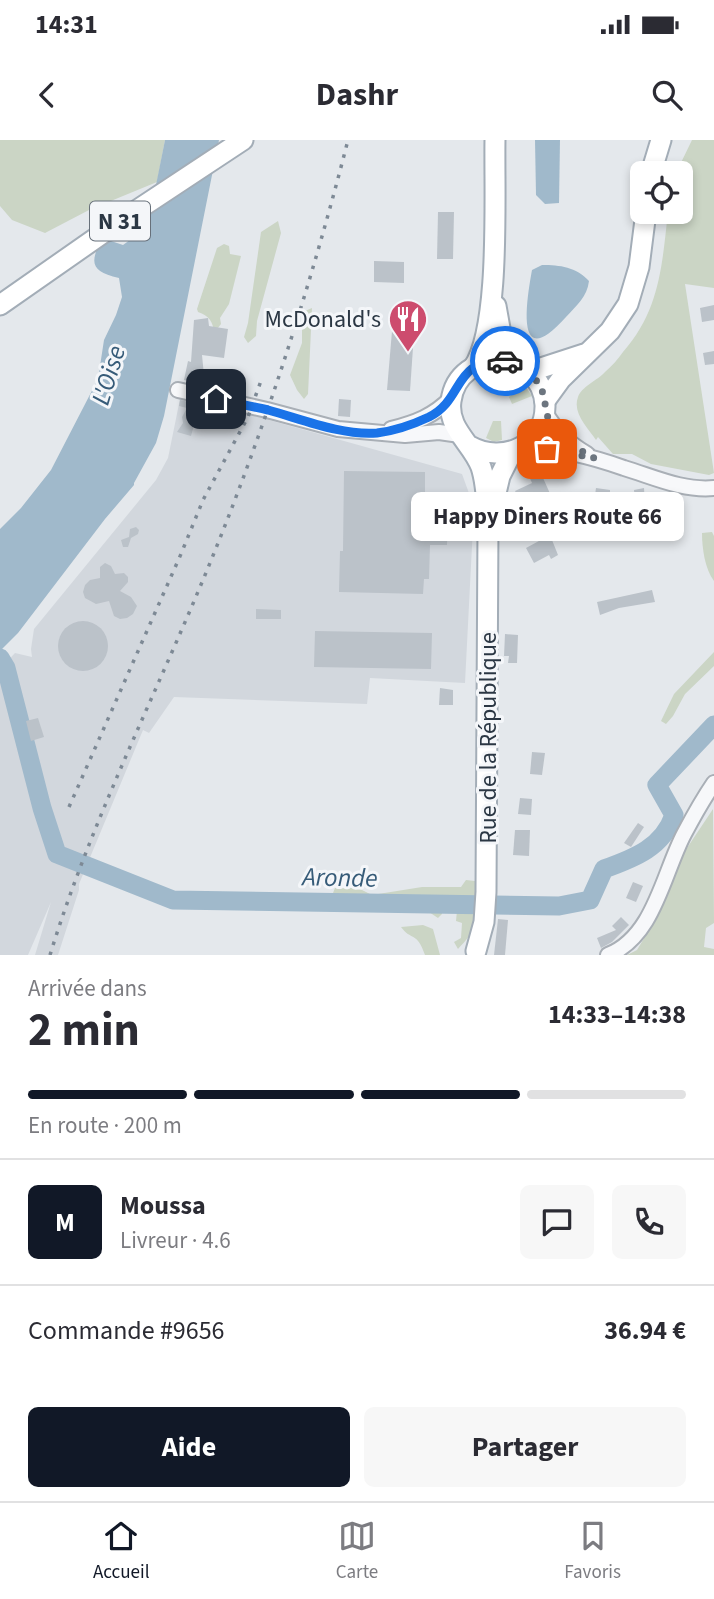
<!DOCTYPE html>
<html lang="fr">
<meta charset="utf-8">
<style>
body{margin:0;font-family:"Source Sans 3",sans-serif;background:#f7f7f7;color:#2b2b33;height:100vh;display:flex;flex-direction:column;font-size:26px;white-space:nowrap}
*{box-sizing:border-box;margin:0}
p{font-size:23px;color:#7c7c81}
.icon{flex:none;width:38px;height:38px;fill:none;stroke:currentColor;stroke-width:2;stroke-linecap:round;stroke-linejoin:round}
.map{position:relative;height:815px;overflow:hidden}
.side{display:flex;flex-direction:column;background:#fff;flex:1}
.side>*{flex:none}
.tools{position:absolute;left:630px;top:21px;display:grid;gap:14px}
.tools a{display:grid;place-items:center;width:63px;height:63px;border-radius:10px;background:#fff;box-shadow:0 4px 10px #0003;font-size:35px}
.pin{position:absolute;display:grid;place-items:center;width:60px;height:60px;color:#fff;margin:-30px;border-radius:14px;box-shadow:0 4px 10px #0006}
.courier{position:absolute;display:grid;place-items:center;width:70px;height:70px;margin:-35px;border:5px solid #1a73e8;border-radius:50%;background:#fff;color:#222;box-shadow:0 2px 9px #0007}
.bubble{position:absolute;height:49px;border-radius:10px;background:#fff;box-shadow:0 4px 10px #0003;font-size:23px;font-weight:700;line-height:49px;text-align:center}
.overview em{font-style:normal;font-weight:700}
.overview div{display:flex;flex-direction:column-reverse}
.overview{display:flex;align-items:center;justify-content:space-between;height:119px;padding:0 28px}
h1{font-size:46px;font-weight:700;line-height:52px}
.bar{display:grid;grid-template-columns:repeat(4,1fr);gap:10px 7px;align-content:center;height:84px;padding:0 28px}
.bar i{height:9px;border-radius:5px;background:#e1e1e2}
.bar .active{background:#111827}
.bar p{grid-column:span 4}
.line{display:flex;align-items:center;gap:18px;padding:0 28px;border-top:2px solid #e1e1e2}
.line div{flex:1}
.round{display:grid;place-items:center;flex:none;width:74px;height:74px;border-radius:10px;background:#f7f7f7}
.cta{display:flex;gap:14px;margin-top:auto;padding:14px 28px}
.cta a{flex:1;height:80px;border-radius:10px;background:#111827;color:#fff;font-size:28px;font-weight:700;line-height:80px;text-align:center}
.cta a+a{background:#f7f7f7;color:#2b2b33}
.status{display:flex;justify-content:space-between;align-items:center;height:49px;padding:0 35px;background:#fff;direction:ltr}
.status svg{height:19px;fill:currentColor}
header{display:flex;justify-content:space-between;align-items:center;height:91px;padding:0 28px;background:#fff;font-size:32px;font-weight:700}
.menu{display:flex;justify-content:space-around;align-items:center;height:98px;border-top:2px solid #e1e1e2;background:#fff;font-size:19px;color:#7c7c81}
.menu a{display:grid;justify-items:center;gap:4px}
.menu .active{color:#111827}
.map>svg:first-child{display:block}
.built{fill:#d2d7dd}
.green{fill:#cbd5c5}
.water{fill:#a0b9cb}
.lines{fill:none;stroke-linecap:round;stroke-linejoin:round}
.river{stroke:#a0b9cb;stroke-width:19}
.building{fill:#bbc2c9}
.minor-casing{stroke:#a9afb6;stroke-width:18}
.major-casing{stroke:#a3adb7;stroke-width:23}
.minor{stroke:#f7f8fa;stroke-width:14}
.major{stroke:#fff;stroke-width:19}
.rail{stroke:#7d8995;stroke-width:3.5;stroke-dasharray:3.5 7;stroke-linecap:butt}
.done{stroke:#6c757f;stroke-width:7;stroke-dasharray:0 12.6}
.route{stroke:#1a73e8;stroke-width:9}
.labels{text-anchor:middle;stroke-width:6;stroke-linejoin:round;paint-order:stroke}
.shield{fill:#f4f6f9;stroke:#67707a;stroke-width:2}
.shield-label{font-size:23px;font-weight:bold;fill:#2b3744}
.poi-label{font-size:24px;fill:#2b3744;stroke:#f4f6f9;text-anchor:end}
.street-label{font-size:24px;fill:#2b3744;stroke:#f4f6f9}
.water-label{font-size:26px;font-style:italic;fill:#365b78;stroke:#f4f6f9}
</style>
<div class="status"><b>14:31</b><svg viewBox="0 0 49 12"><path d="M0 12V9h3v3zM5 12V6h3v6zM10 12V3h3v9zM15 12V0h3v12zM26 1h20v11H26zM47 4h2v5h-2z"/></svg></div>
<header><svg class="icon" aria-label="back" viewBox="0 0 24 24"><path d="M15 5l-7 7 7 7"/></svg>Dashr<svg class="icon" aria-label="search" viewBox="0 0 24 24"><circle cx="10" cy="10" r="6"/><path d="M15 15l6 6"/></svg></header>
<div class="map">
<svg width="714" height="815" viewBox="0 0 714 815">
<rect width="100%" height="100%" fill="#e4e8ec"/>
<!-- built -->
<path class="built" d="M185,258l51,13 4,-6 31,6 -2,9 193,54 12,33 -9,176 -95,-5 -3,26 -193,-7 -25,36 -6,-3 -64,154v6l-21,65h-23l16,-53 -23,53h-28v-286l15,-16 17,4 -1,-8 3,-20 122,-149 12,-22 12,-59z"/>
<!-- green -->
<g class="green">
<path d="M0,0h165l-8,42 -68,28 -44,23 -33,-13 -12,-14z"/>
<path d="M692,0h22v148l-29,-4 29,189 -5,2 -58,-11 -19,-10h-19l-15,-17 -2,3c-8,-12 -24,-27 -18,-43 3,-10 20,-17 27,-25 7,-6 13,-13 18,-20 37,-42 39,-87 45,-140h13v-39h-5z"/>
<path d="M278,81l3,12 -24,88 -1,15 -8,7 -4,-6 4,-14 13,-91z"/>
<path d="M224,104l5,2 1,8 11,2 -12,48 -9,14 1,6 -7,9c-1,-12 -5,-17 -16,-21l-1,-3 20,-61z"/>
<path d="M312,168l-4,86 -4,5 -7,-9 -7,-15 12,-32v-22l3,-10z"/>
<path d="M524,244l8,12 -20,8 -3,-7z"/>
<path d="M493,281h8l1,19 -8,2 -8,-4z"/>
<path d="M712,392l2,4v45c-9,-12 -12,-32 -12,-48z"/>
<path d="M714,512v14l-29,28 -12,22 -7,8 -5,-3 13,-27z"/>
<path d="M713,669l1,114 -8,5 -2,19 10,2v6h-87l10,-5 20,-33 28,-66z"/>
<path d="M466,740l9,1c4,12 0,44 -6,55 -3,5 -8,9 -11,13l-4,-7 7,-4 1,-15 -6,-2 2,-21c-7,-3 -10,-1 -15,4l-1,10 -4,4 -12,-8 1,-12h-16l-39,13 -35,-1 -8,-7 6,-15h23l14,7 50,-8h39z"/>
<path d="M423,785l10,4 7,26h-15c-8,-24 -14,-14 -24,-28z"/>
</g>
<!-- water -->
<g class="water">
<path d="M165,0h54l-55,276 -8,27 -22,40v2l-29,34 -87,114 -18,18v-122l21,-21 30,-38 47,-91 6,-39 12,-25 6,-18 -3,-19c-28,-7 -30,-14 -17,-40l21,7 18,-13 8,-12z"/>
<path d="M535,0h25l-1,63 -14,1 -9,-9z"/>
<path d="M542,125c18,0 34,2 47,16 -2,16 -12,24 -23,36 -51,57 -40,-14 -34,-47z"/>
</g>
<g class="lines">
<!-- river -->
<path class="river" d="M0,518l6,10 36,140 15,46 116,46 386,6 31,-6 14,-31c31,-11 59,-22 70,-54l-17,-30 57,-60"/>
</g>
<!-- building -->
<g class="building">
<path d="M438,72h16l-1,47h-16z"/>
<path d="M374,121l30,1v21l-30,-1z"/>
<path d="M714,165v15l-12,2 -2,-14z"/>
<path d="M208,178l1,8 19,3 -4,29 -22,-3 3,31 -21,-6 4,-19 3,1 3,-42z"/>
<path d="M392,191l22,2 -4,58 -23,-1z"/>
<path d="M714,211v13l-9,1 -2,-12z"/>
<path d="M339,259l12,1 -1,17 -12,-1z"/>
<path d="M180,260l43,10 -2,7 -19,-5 -4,15 -4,-2 -3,11 -14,-4 6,-9 -1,-6 5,-9 -8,-2z"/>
<path d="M539,329l13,29 -11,5 -3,-8 -17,7 -6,-11 17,-8 -4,-9z"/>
<path d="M344,331l81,1v32h23l-1,41h-17l-1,34h-5l-1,15 -84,-2 1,-41h3z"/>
<path d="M596,348l14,2v14l-16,-2z"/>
<path d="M644,348l3,51 -13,2 -4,-31 -23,1v-6l28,-4 -1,-11z"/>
<path d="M579,370l14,2 -2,13 -13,-4z"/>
<path d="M674,370l5,20 -14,4 -3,-11 4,-1 -2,-10z"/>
<rect x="553" y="379" width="8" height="16"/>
<path d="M136,387l3,3 -1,4 -7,4 -3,9h-5l-2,-7 8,-3 1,-8z"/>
<path d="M550,395l8,20 -7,4 -2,-4 -15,8 -8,-15z"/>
<path d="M105,423l6,3 4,8 9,-1 4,4v5l-8,9 11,6 6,9 -4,8 -6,4 -7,1 -6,-3 -5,-15 -13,3 -11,-6 -2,-6 2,-7 5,-5 10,-2v-11z"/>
<path d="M652,450l3,12 -36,6 -19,7 -3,-13z"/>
<path d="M256,469l25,1v9h-25z"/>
<circle cx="83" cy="506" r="25"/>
<path d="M315,491l117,2 -1,36 -117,-2z"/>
<path d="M505,494l13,1 -1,28h-9l1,-7h-5z"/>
<path d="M440,548l13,2v15h-14z"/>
<path d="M38,578l6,19 -13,4 -5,-20z"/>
<path d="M532,612l13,1 -3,22 -12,-1z"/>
<path d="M520,658l12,1 -1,16 -13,-1z"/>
<path d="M638,683l6,4 -13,20 -7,-4z"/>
<path d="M515,690h15l-1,26 -16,-1z"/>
<path d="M633,742l10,4 -7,16 -10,-4z"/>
<path d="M621,777l8,8 -17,17 -11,6 -4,-10 19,-8 -4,-4z"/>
<path d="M498,779l10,1 -3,35h-11z"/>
</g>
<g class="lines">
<!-- minor casing -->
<g class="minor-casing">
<g id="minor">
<path d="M178,250l89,20 71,19 67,6 34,-3 21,3"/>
<path d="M545,272c11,19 23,31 42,42"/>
<path d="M391,289c24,-6 43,-13 60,-31"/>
<path d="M523,307c33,1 70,10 101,21 30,9 59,23 90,20"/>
<path d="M608,815c46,-18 55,-81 76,-121 9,-17 19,-35 30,-51"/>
</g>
</g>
<!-- major casing -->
<g class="major-casing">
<g id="major">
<path d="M651,33l10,-33"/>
<path d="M0,165l116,-81 127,-84"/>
<path d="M496,166l7,39 14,19"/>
<path d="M473,228c28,-40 21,-175 22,-228"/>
<path d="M524,228h17l43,-14"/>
<path d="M545,261l16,-22 49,-48 18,-27 11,-37 7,-55"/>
<path d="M470,306c32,18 76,0 75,-41 -3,-56 -87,-59 -94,-4 -4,28 21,42 30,66 6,18 6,39 7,58l-2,367 -2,30 -8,29"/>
<path d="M492,370l8,-34 12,-24"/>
</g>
</g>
<!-- minor -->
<use href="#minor" class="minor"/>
<!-- major -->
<use href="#major" class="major"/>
<!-- rail -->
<g class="rail">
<path d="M69,667l112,-253 22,-54 45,-83 14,-39"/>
<path d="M50,815c42,-137 108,-264 162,-397 55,-135 100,-277 136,-418"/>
</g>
</g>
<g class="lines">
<!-- done -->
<path class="done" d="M505,221c19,5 34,16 39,36 2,10 1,17 7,26 11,17 27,26 43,35l-47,-9"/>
<!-- route -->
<path class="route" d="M216,259c17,4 35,7 52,11 33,9 75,26 109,23 17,-2 37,-9 52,-16 36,-18 23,-58 76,-56"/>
</g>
<!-- icons -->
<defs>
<g id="restaurant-pin" transform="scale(2.0125)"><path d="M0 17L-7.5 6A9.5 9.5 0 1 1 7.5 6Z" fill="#cd4c6e" stroke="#f4f6f9"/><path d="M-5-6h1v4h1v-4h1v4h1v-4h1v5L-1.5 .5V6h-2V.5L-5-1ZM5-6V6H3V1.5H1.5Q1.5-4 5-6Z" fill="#fff"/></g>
</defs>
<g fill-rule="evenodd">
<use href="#restaurant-pin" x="408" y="179"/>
</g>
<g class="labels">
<!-- shield labels -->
<rect class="shield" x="90" y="61.5" width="60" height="39" rx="5"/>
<g class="shield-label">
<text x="120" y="89">N 31</text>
</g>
<!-- poi labels -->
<g class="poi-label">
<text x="381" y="187">McDonald's</text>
</g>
<!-- street labels -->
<g class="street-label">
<text transform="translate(488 598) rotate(-90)" y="8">Rue de la République</text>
</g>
<!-- water labels -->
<g class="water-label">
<text transform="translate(108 235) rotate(-73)" y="9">L'Oise</text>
<text transform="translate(340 737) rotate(1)" y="9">Aronde</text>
</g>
</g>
</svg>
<div class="tools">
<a><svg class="icon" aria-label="locate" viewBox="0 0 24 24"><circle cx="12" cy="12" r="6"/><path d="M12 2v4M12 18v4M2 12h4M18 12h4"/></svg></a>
</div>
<div class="pin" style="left:547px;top:309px;background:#ea580c"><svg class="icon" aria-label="bag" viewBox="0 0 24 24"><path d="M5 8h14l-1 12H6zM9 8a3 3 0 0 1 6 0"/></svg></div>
<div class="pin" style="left:216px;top:259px;background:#1f2937"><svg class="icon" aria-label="home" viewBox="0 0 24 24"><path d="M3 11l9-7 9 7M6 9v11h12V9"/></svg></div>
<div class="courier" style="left:505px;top:221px"><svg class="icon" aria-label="car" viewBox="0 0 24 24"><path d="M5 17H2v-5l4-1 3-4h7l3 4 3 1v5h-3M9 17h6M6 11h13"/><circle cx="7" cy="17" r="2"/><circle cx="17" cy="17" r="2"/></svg></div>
<div class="bubble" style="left:411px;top:352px;width:273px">Happy Diners Route 66</div>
</div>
<section class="side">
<div class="overview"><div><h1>2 min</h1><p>Arrivée dans</p></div><em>14:33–14:38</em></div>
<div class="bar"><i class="active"></i><i class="active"></i><i class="active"></i><i></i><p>En route · 200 m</p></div>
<div class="line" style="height:126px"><b class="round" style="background:#111827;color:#fff">M</b><div><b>Moussa</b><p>Livreur · 4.6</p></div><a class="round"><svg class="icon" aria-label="chat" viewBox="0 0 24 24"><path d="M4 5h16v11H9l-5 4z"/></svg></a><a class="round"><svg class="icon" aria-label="phone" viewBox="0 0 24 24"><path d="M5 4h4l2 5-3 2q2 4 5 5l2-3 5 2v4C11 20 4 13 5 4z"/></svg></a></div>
<div class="line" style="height:91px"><div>Commande #9656</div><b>36.94 €</b></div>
<div class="cta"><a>Aide</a><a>Partager</a></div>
</section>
<nav class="menu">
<a class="active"><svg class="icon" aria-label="home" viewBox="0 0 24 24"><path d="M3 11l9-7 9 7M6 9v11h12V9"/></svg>Accueil</a>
<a><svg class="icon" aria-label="map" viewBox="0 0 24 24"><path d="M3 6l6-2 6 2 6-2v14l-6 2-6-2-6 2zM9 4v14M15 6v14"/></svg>Carte</a>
<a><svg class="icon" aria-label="saved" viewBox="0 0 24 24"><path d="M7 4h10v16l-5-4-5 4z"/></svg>Favoris</a>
</nav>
